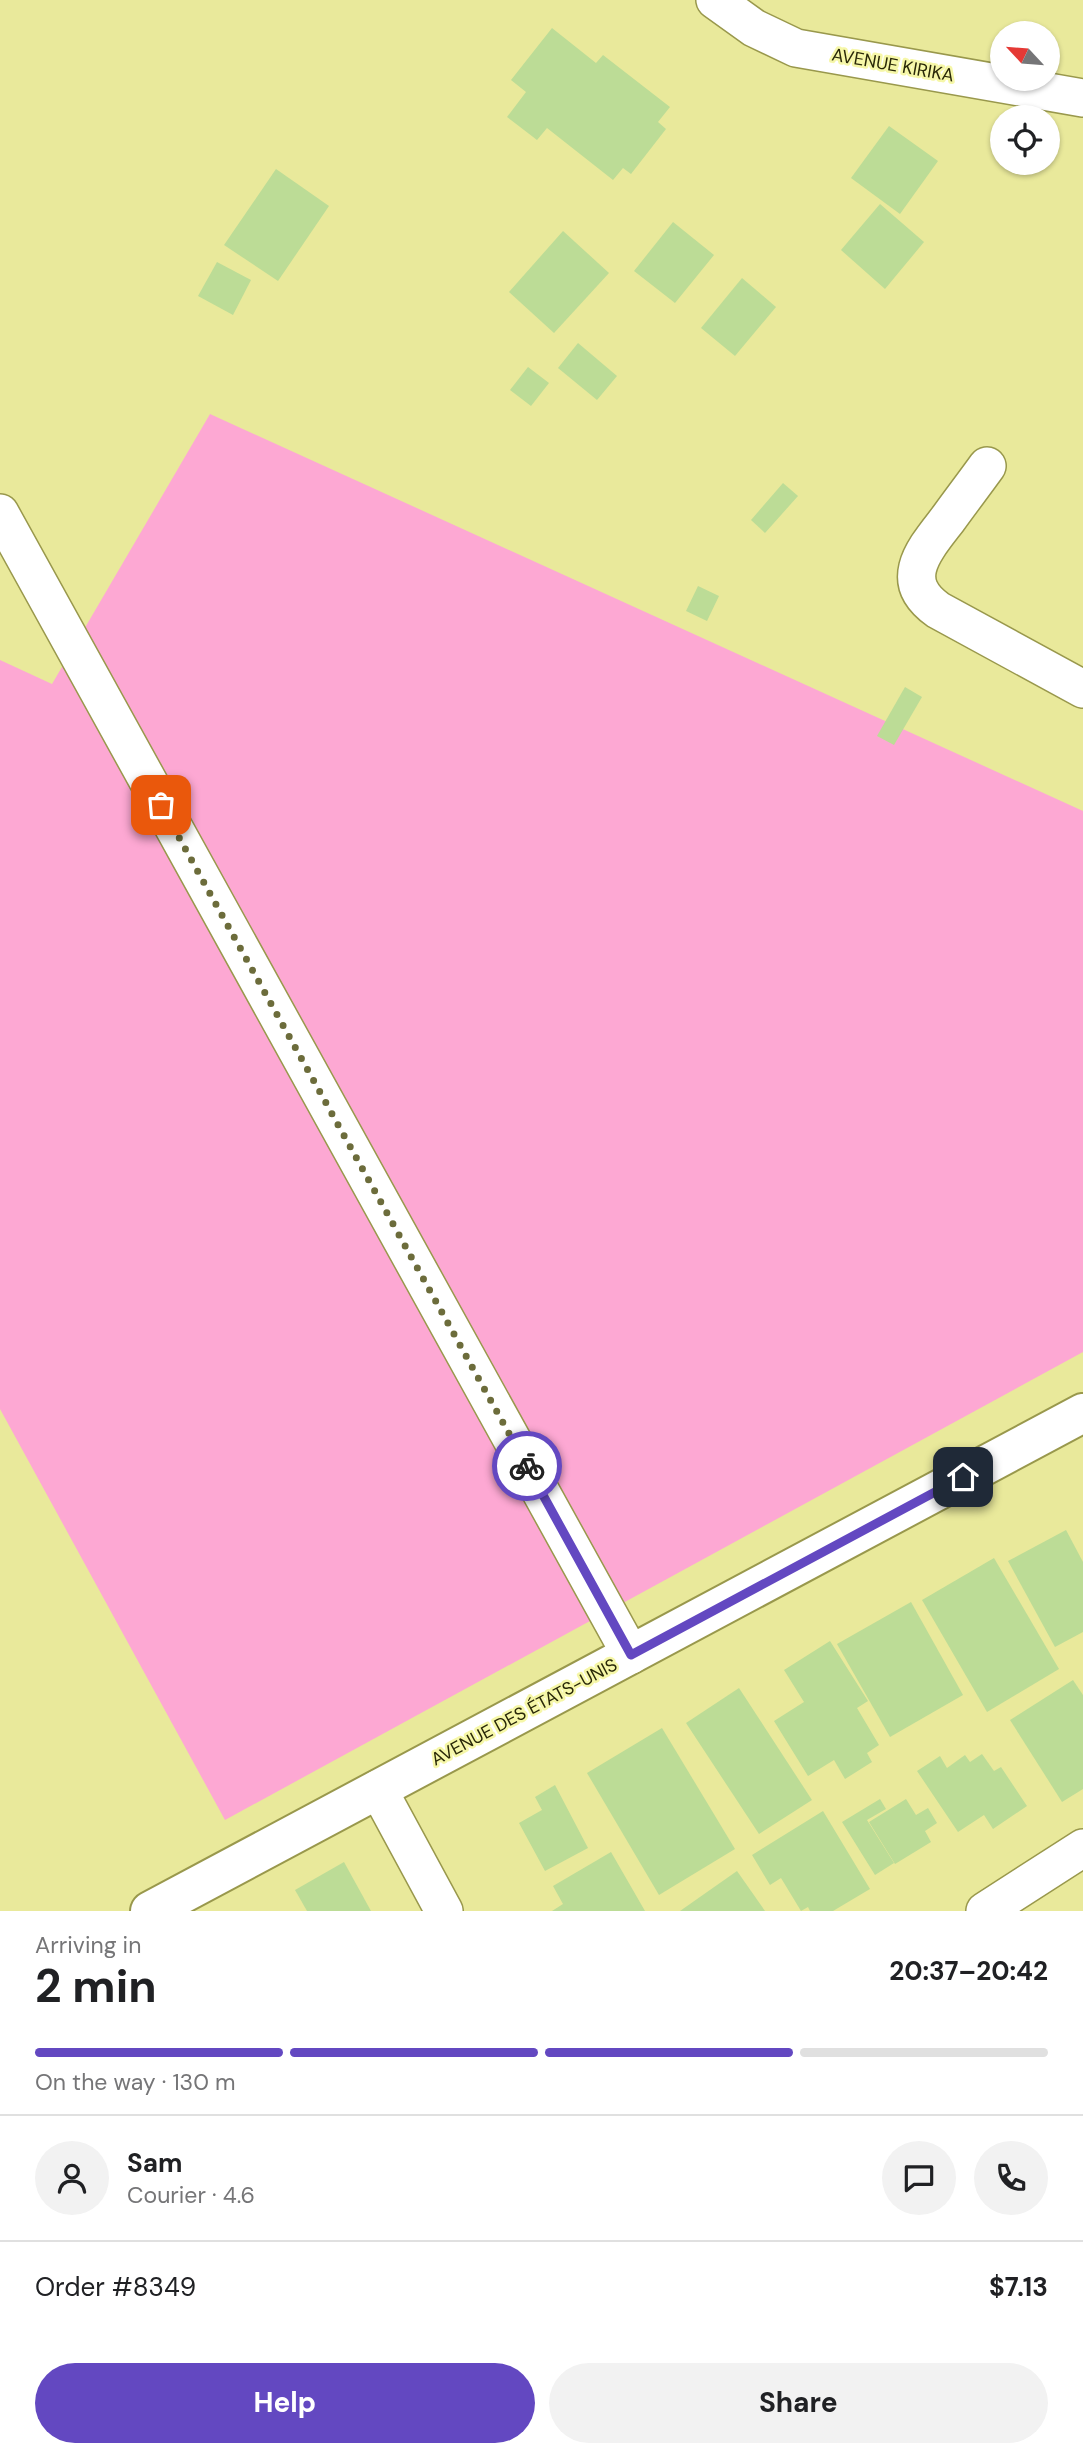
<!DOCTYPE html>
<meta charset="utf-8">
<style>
body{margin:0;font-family:"DM Sans",sans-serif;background:#f2f2f2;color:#202124;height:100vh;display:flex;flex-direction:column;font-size:26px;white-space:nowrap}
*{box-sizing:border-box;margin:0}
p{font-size:23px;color:#757577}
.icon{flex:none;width:38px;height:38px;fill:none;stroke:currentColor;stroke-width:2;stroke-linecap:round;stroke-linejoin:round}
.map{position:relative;height:1911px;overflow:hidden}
.side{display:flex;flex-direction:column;background:#fff;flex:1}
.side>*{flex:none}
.needle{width:46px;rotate:296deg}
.buttons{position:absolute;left:990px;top:21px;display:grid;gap:14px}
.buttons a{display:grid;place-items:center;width:70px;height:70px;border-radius:50%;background:#fff;box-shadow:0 2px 5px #0004;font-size:35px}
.pin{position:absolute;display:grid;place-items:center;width:60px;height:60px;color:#fff;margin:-30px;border-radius:14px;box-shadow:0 4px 10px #0006}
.courier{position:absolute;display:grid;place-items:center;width:70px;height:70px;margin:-35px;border:5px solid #6348c1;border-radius:50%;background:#fff;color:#222;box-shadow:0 2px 9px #0007}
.summary em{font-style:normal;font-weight:700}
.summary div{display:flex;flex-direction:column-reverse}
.summary{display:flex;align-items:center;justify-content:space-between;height:119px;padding:0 35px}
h1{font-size:46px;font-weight:700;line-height:52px}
.bar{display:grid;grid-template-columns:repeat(4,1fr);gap:10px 7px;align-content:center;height:84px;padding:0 35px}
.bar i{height:9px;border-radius:5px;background:#e0e0e0}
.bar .on{background:#6348c1}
.bar p{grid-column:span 4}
.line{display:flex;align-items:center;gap:18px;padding:0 35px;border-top:2px solid #e0e0e0}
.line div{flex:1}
.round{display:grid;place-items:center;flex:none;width:74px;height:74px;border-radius:37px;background:#f2f2f2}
.action{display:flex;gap:14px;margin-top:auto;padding:14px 35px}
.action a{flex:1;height:80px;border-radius:42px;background:#6348c1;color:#fff;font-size:28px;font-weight:700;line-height:80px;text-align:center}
.action a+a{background:#f2f2f2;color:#202124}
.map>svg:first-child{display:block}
.green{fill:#fda8d3}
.building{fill:#bcdc96}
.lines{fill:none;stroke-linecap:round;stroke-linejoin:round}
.minor-casing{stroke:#99984c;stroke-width:40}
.tertiary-casing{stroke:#99984c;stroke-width:42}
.minor{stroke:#fff;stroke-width:37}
.tertiary{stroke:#fff;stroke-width:38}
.done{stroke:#6c6c3b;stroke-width:7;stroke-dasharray:0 12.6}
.route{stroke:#6348c1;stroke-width:9}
.labels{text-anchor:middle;stroke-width:5;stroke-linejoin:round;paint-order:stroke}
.street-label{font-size:18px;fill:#292808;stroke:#f6f7a8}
</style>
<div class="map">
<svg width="1083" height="1911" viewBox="0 0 1083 1911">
<rect width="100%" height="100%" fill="#e9e99b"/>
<!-- green -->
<path class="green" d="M210,414l873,397v541l-858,468 -225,-411v-749l52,24z"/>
<!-- building -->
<g class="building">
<path d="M552,28l44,35 7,-8 67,52 -12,15 8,7 -35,45 -8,-6 -10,12 -66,-52 -10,12 -30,-23 19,-25 -15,-12z"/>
<path d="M889,126l49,35 -38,53 -49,-36z"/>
<path d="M276,169l53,37 -51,75 -54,-36z"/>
<path d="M880,204l44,38 -39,47 -44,-39z"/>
<path d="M673,222l41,33 -39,48 -41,-32z"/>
<path d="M563,231l46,42 -55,60 -45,-41z"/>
<path d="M217,262l34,18 -18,35 -35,-19z"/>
<path d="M742,278l34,29 -41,49 -34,-28z"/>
<path d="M578,343l39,33 -20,24 -39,-32z"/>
<path d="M528,367l21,16 -18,23 -21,-16z"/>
<path d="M783,483l15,13 -33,37 -14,-13z"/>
<path d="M698,586l21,10 -12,25 -21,-10z"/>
<path d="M905,687l17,10 -28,48 -17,-9z"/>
<path d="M1066,1530l17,32v70l-28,15 -47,-86z"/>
<path d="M994,1558l65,111 -72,43 -65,-112z"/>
<path d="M911,1602l52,93 -73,42 -53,-93z"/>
<path d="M830,1641l38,60 -11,7 22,37 -12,8 5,9 -27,17 -11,-19 -26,16 -34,-55 30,-19 -20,-32z"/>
<path d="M1073,1680l10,15v94l-21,13 -52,-82z"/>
<path d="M739,1688l73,112 -53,34 -73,-111z"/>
<path d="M662,1728l73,121 -76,46 -72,-122z"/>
<path d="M982,1754l12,17 7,-4 26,39 -34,23 -9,-14 -26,17 -41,-61 23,-15 7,12 18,-13 5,7z"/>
<path d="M555,1785l33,63 -43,23 -26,-48 23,-13 -7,-13z"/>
<path d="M880,1799l6,10 -19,11 27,43 -19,12 -33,-53z"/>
<path d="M906,1799l10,16 12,-7 9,15 -12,8 6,11 -36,22 -26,-42z"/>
<path d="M823,1811l47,78 -37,22h-23l-2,-4 -7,4 -20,-33 -11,7 -18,-30z"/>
<path d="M611,1852l34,59h-93l11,-7 -10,-18z"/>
<path d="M344,1862l27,49h-64l-12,-21z"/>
<path d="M737,1871l28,40h-85z"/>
</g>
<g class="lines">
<!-- minor casing -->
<g class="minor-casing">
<g id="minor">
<path d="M715,0l39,28 42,20 287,50"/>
<path d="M987,466c-13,18 -26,35 -39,53 -23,30 -52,61 -10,91l145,79"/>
<path d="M0,513l631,1142"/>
<path d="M378,1789l66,122"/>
<path d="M985,1911l98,-63"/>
</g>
</g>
<!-- tertiary casing -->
<g class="tertiary-casing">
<path id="tertiary" d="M150,1911l933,-498"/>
</g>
<!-- minor -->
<use href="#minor" class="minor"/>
<!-- tertiary -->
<use href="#tertiary" class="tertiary"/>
</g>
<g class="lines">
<!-- done -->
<path class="done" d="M161,805l366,661"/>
<!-- route -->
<path class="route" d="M527,1466l104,189 332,-178"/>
</g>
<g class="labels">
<!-- street labels -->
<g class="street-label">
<text transform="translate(893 65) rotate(10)" y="6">AVENUE KIRIKA</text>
<text transform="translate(524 1712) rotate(-28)" y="6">AVENUE DES ÉTATS-UNIS</text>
</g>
</g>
</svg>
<div class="buttons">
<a><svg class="needle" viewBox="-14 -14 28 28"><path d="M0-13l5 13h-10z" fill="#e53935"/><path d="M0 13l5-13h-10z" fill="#757577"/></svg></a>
<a><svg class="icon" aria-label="locate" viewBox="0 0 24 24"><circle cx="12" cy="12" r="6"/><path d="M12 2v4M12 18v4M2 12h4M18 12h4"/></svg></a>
</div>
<div class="pin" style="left:161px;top:805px;background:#ea580c"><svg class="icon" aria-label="bag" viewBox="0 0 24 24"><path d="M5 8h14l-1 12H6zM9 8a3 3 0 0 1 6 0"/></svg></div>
<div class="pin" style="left:963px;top:1477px;background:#1f2937"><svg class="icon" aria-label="home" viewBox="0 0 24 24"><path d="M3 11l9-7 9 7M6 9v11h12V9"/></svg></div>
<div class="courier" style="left:527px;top:1466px"><svg class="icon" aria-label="bike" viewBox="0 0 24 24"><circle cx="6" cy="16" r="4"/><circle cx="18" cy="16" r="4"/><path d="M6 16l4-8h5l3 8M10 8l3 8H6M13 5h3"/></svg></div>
</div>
<section class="side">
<div class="summary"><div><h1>2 min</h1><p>Arriving in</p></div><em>20:37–20:42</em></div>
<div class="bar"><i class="on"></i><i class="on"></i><i class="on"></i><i></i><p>On the way · 130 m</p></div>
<div class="line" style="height:126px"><a class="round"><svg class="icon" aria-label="person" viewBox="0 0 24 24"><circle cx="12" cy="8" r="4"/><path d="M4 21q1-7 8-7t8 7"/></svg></a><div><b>Sam</b><p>Courier · 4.6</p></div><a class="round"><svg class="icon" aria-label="chat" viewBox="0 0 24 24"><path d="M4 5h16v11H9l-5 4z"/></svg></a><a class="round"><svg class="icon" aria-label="phone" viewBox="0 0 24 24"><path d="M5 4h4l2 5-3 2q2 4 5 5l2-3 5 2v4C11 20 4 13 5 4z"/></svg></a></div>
<div class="line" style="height:91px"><div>Order #8349</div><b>$7.13</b></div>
<div class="action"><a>Help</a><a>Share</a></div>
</section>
